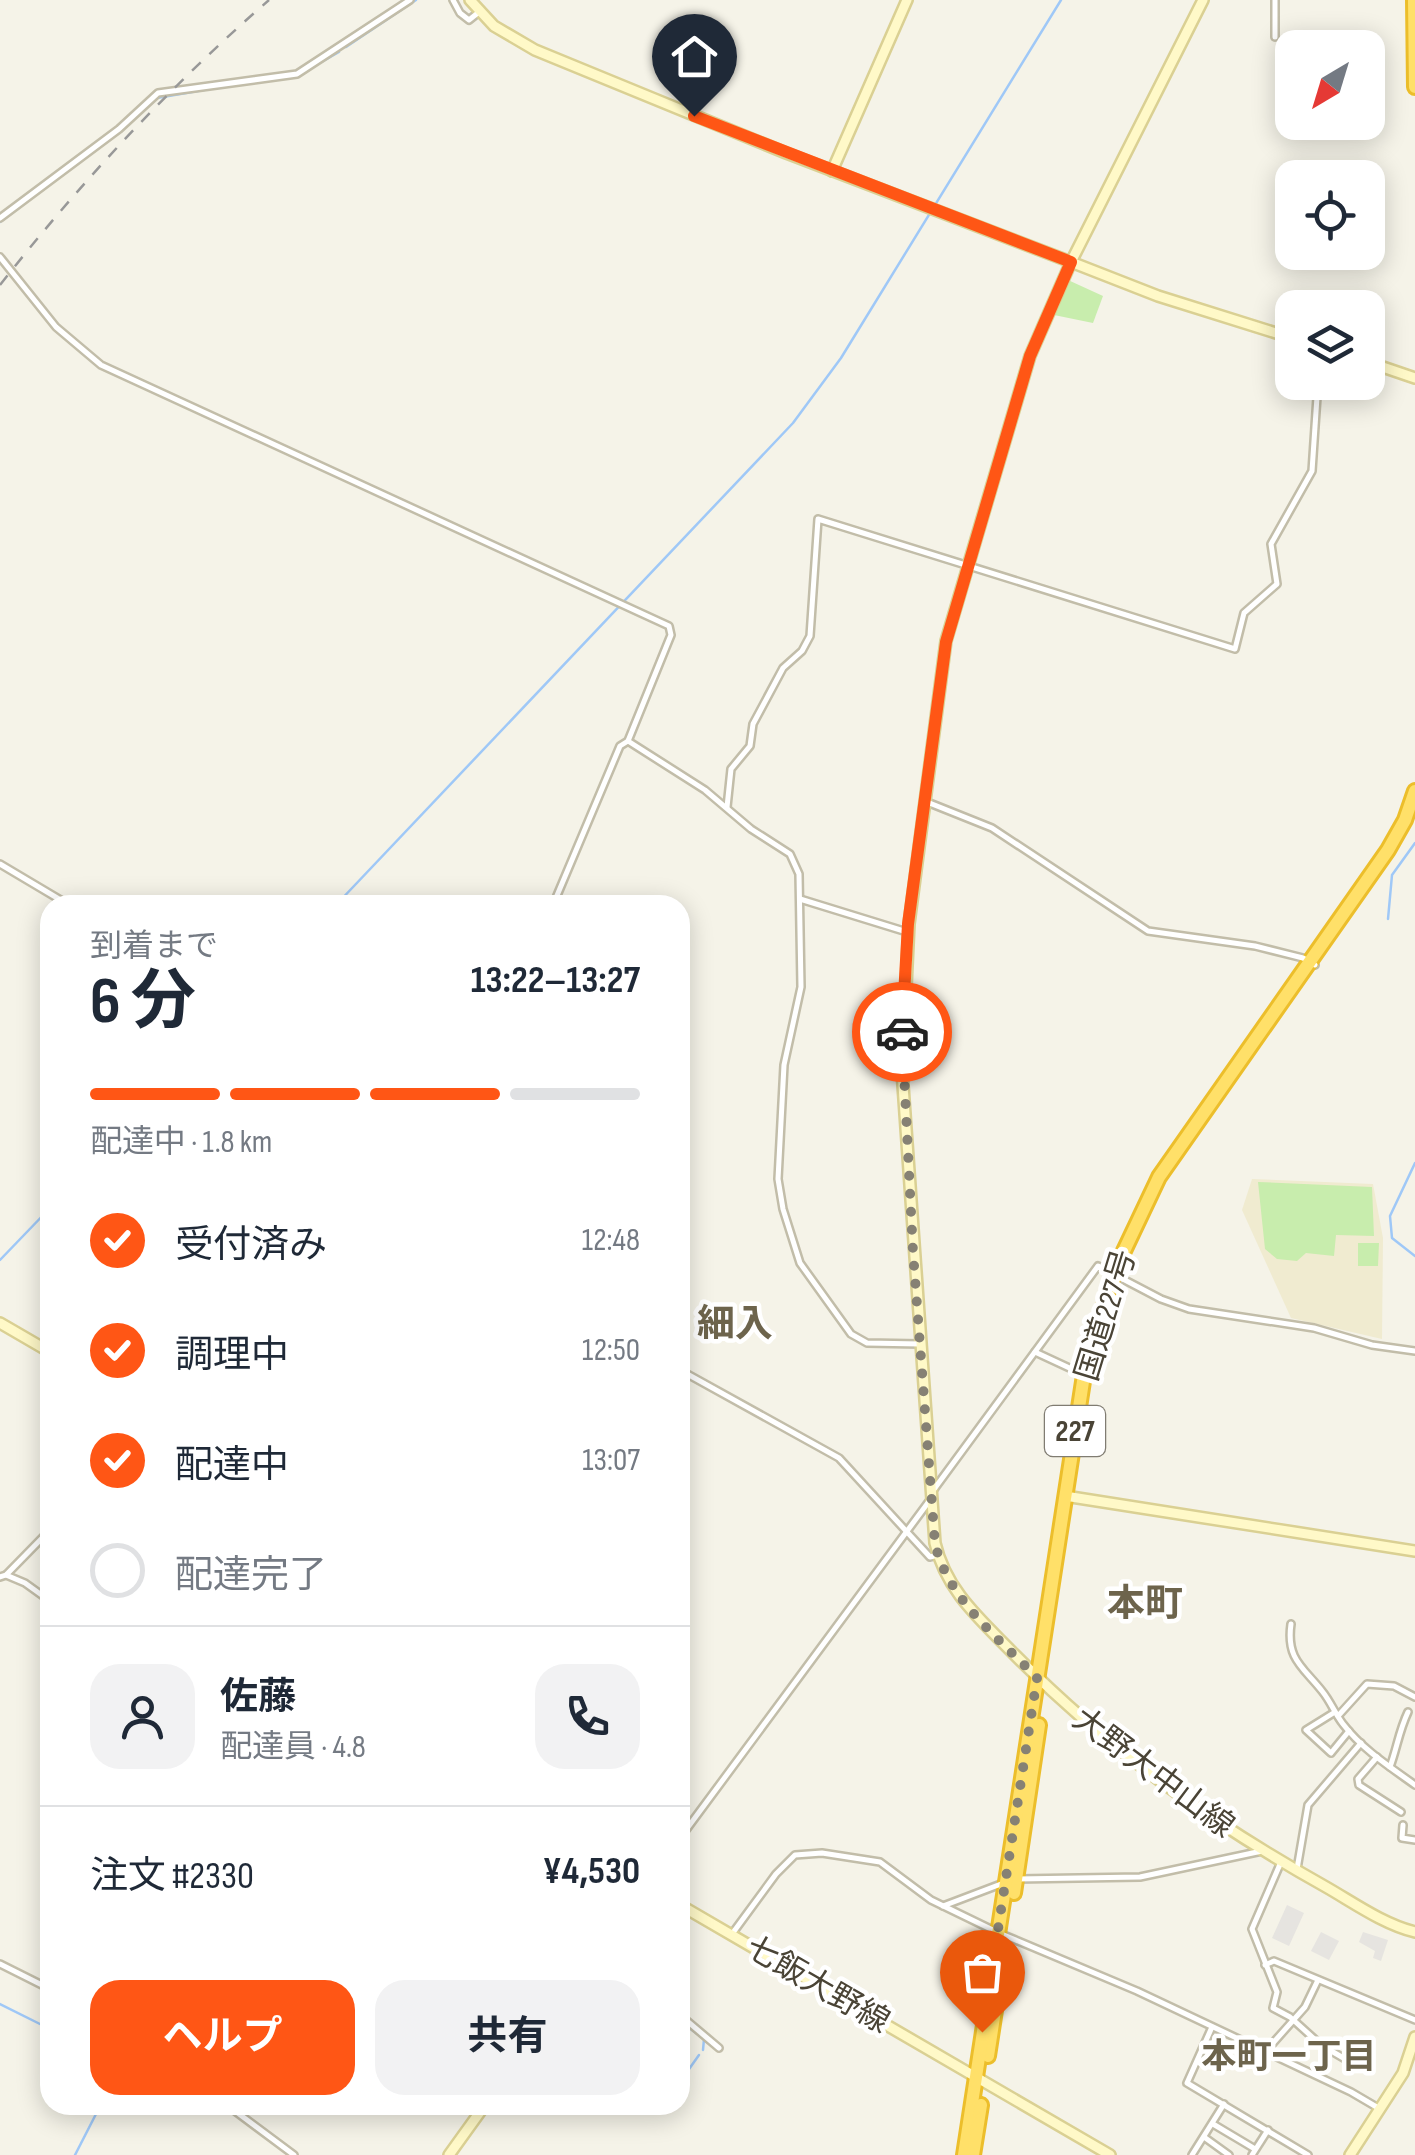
<!DOCTYPE html>
<html lang="ja">
<meta charset="utf-8">
<style>
body{margin:0;font-family:"Sofia Sans Condensed","Noto Sans JP",sans-serif;background:#f2f2f3;color:#1f2937;height:100vh;display:flex;flex-direction:column;font-size:38px;white-space:nowrap}
*{box-sizing:border-box;margin:0}
p{font-size:32px;color:#747a83}
.icon{flex:none;width:55px;height:55px;fill:none;stroke:currentColor;stroke-width:2;stroke-linecap:round;stroke-linejoin:round}
.map{position:relative;flex:1;overflow:hidden}
.details{position:absolute;left:40px;top:895px;width:650px;height:1220px;display:flex;flex-direction:column;background:#fff;border-radius:30px;box-shadow:0 5px 25px #0003}
.details>*{flex:none}
.needle{width:65px;rotate:218deg}
.fabs{position:absolute;left:1275px;top:30px;display:grid;gap:20px}
.fabs a{display:grid;place-items:center;width:110px;height:110px;border-radius:20px;background:#fff;box-shadow:0 5px 25px #0003;font-size:50px}
.pin{position:absolute;display:grid;place-items:center;width:85px;height:85px;color:#fff;margin:-102px -42px;border-radius:50% 50% 50% 0;rotate:-45deg;box-shadow:0 0 10px #0007}
.pin .icon{rotate:45deg}
.courier{position:absolute;display:grid;place-items:center;width:100px;height:100px;margin:-50px;border:8px solid #ff5615;border-radius:50%;background:#fff;color:#222;box-shadow:0 2px 12px #0007}
.summary em{font-style:normal;font-weight:700}
.summary div{display:flex;flex-direction:column-reverse}
.summary{display:flex;align-items:center;justify-content:space-between;height:170px;padding:0 50px}
h1{font-size:65px;font-weight:700;line-height:75px}
.bar{display:grid;grid-template-columns:repeat(4,1fr);gap:15px 10px;align-content:center;height:120px;padding:0 50px}
.bar i{height:12px;border-radius:8px;background:#e0e1e3}
.bar .on{background:#ff5615}
.bar p{grid-column:span 4}
.line{display:flex;align-items:center;gap:25px;padding:0 50px;border-top:2px solid #e0e1e3}
.line div{flex:1}
.round{display:grid;place-items:center;flex:none;width:105px;height:105px;border-radius:30px;background:#f2f2f3}
ol{padding:0 50px;list-style:none}
li{display:flex;align-items:center;gap:30px;height:110px}
li p{margin-inline-start:auto}
li .icon{padding:10px;border-radius:50%;background:#ff5615;color:#fff;stroke-width:4}
li:last-child{color:#747a83}
li i{width:55px;height:55px;border:5px solid #e0e1e3;border-radius:50%}
.cta{display:flex;gap:20px;margin-top:auto;padding:20px 50px}
.cta a{flex:1;height:115px;border-radius:30px;background:#ff5615;color:#fff;font-size:40px;font-weight:700;line-height:115px;text-align:center}
.cta a+a{background:#f2f2f3;color:#1f2937}
.map>svg:first-child{display:block}
.education{fill:#f0ebd0}
.green{fill:#c8edad}
.parking{fill:#e6e4e0}
.lines{fill:none;stroke-linecap:round;stroke-linejoin:round}
.stream{stroke:#9fc8f7;stroke-width:2.5}
.street-casing{stroke:#c2bda9;stroke-width:10}
.secondary-casing{stroke:#dad093;stroke-width:14}
.highway-casing{stroke:#ecbe2b;stroke-width:18}
.street{stroke:#fff;stroke-width:5}
.secondary{stroke:#fff9c8;stroke-width:9}
.highway{stroke:#ffe069;stroke-width:12}
.rail{stroke:#989898;stroke-width:2.5;stroke-dasharray:12 12;stroke-linecap:butt}
.done{stroke:#868174;stroke-width:10;stroke-dasharray:0 18}
.route{stroke:#ff5615;stroke-width:12}
.labels{text-anchor:middle;stroke-width:9;stroke-linejoin:round;paint-order:stroke}
.shield{fill:#fff;stroke:#807c72;stroke-width:2.5}
.shield-label{font-size:30px;font-weight:bold;fill:#4a4436}
.street-label{font-size:32px;fill:#4a4436;stroke:#fff}
.neighbourhood-label{font-size:35px;font-weight:bold;fill:#6d644c;stroke:#fff}
.quarter-label{font-size:38px;font-weight:bold;fill:#6d644c;stroke:#fff}
</style>
<div class="map">
<svg width="1415" height="2155" viewBox="0 0 1415 2155">
<rect width="100%" height="100%" fill="#f5f3e8"/>
<!-- education -->
<path class="education" d="M1252,1179l121,5 10,54 -1,101 -91,-21 -49,-108z"/>
<!-- green -->
<g class="green">
<path d="M1068,280l35,16 -10,27 -39,-8z"/>
<path d="M1258,1182l114,5 2,49 -38,-1 -2,21 -28,-3 -9,8 -20,-2 -12,-10z"/>
<path d="M1358,1243h21l-1,23h-20z"/>
</g>
<!-- parking -->
<g class="parking">
<path d="M1287,1905l17,8 -15,33 -17,-8z"/>
<path d="M1321,1932l18,9 -10,19 -18,-9z"/>
<path d="M1363,1932l25,8 -7,21 -8,-3 2,-7 -16,-9z"/>
</g>
<g class="lines">
<!-- stream -->
<g class="stream">
<path d="M346,47l70,-47"/>
<path d="M297,76l42,-24"/>
<path d="M109,140l48,-42 76,-13"/>
<path d="M0,222l66,-50"/>
<path d="M336,905l457,-482 48,-65 220,-358"/>
<path d="M1388,919l4,-44 23,-32"/>
<path d="M1415,1163l-25,53 2,22 23,18"/>
<path d="M0,1260l50,-52"/>
<path d="M0,2004l50,25"/>
<path d="M680,2021l24,18 -1,11"/>
<path d="M682,2079l17,-24"/>
<path d="M100,2106l1,-1"/>
<path d="M659,2112l5,-7"/>
<path d="M75,2155l21,-41"/>
</g>
<!-- street casing -->
<g class="street-casing">
<g id="street">
<path d="M453,0l7,13 9,7 10,-8"/>
<path d="M1275,37v-37"/>
<path d="M0,218l119,-89 39,-36 139,-19 113,-74"/>
<path d="M0,257l56,70 45,38 568,261 2,9 -43,106 -8,5 -67,159"/>
<path d="M628,741l77,49 46,39 39,25 9,20 2,113 -17,78 -6,114 5,30 17,54 51,71 16,9 53,1"/>
<path d="M927,802l65,26 156,103 107,15 48,12 12,7"/>
<path d="M727,807l4,-38 19,-23 3,-22 30,-56 19,-17 8,-15 8,-117 417,130 9,-36 33,-29 -6,-40 41,-73 6,-89"/>
<path d="M0,864l69,41"/>
<path d="M800,899l107,33"/>
<path d="M1035,1352l56,26"/>
<path d="M680,1370l159,88 91,99 8,-2"/>
<path d="M932,1492l166,-226 63,33 28,10 125,19 58,17 43,6"/>
<path d="M6,1575l19,8 25,18"/>
<path d="M0,1577l6,-2 44,-45"/>
<path d="M1291,1624c-5,35 12,43 31,67 9,11 13,23 21,33 19,25 47,43 72,61"/>
<path d="M1335,1712l-29,18 25,23 18,-22"/>
<path d="M1338,1716l29,-32 27,2 21,11"/>
<path d="M1377,1757l-19,22 1,6 42,27"/>
<path d="M1390,1767c7,-19 9,-36 18,-55"/>
<path d="M1403,1825l-1,13 13,2"/>
<path d="M680,1838l250,-338"/>
<path d="M1281,1862l-29,67 25,63 -4,16 17,9 31,28 31,18"/>
<path d="M1297,1869l11,-64 53,-62"/>
<path d="M1017,1879l123,-2 122,-26"/>
<path d="M943,1906l58,-22"/>
<path d="M732,1934l44,-60 19,-19 27,-2 58,9 51,38 68,33 138,58 214,101 29,17"/>
<path d="M0,1964l50,25"/>
<path d="M1265,1965l9,-4 141,59"/>
<path d="M680,2015l39,33"/>
<path d="M1212,2027l-25,56 121,72"/>
<path d="M1265,2052l40,-45 13,-27"/>
<path d="M227,2105l67,50"/>
<path d="M1213,2124l42,25"/>
<path d="M1204,2137l25,18"/>
<path d="M1192,2155l32,-51"/>
<path d="M1252,2155l16,-25"/>
</g>
</g>
<!-- secondary casing -->
<g class="secondary-casing">
<g id="secondary">
<path d="M470,0l24,26 41,24 251,103 285,109 -41,94 -84,285 -37,283 -7,147 33,472c11,48 46,77 79,111 95,96 194,167 312,233 28,16 57,37 89,45"/>
<path d="M1203,0l-132,262 87,34 134,42"/>
<path d="M832,171l75,-171"/>
<path d="M1368,362l47,16"/>
<path d="M0,1323l50,29"/>
<path d="M1065,1496l350,55"/>
<path d="M680,1905l430,250"/>
<path d="M449,2155l36,-50"/>
<path d="M1350,2155l53,-82 12,-36"/>
</g>
</g>
<!-- highway casing -->
<g class="highway-casing">
<g id="highway">
<path d="M1414,0l1,87"/>
<path d="M1014,1893l25,-168"/>
<path d="M988,2056l16,-104"/>
<path d="M964,2155l120,-780 30,-103 45,-95 229,-327 17,-30 10,-29"/>
<path d="M973,2155l8,-50"/>
</g>
</g>
<!-- street -->
<use href="#street" class="street"/>
<!-- secondary -->
<use href="#secondary" class="secondary"/>
<!-- highway -->
<use href="#highway" class="highway"/>
<!-- rail -->
<path class="rail" d="M0,285c81,-103 170,-199 269,-285"/>
</g>
<g class="lines">
<!-- done -->
<path class="done" d="M902,1032l11,220 22,292c14,57 63,93 102,134l-55,354"/>
<!-- route -->
<path class="route" d="M694,116l377,146 -41,94 -84,286 -38,282 -6,108"/>
</g>
<g class="labels">
<!-- shield labels -->
<rect class="shield" x="1045" y="1406" width="60" height="50" rx="8"/>
<g class="shield-label">
<text x="1075" y="1441">227</text>
</g>
<!-- street labels -->
<g class="street-label">
<text transform="translate(1105 1315) rotate(-73)" y="11">国道227号</text>
<text transform="translate(1154 1772) rotate(37)" y="11">大野大中山線</text>
<text transform="translate(818 1984) rotate(30)" y="11">七飯大野線</text>
</g>
<!-- neighbourhood labels -->
<g class="neighbourhood-label">
<text x="1289" y="2068">本町一丁目</text>
</g>
<!-- quarter labels -->
<g class="quarter-label">
<text x="735" y="1336">細入</text>
<text x="1145" y="1616">本町</text>
</g>
</g>
</svg>
<div class="fabs">
<a><svg class="needle" viewBox="-14 -14 28 28"><path d="M0-13l5 13h-10z" fill="#e53935"/><path d="M0 13l5-13h-10z" fill="#747a83"/></svg></a>
<a><svg class="icon" aria-label="locate" viewBox="0 0 24 24"><circle cx="12" cy="12" r="6"/><path d="M12 2v4M12 18v4M2 12h4M18 12h4"/></svg></a>
<a><svg class="icon" aria-label="layers" viewBox="0 0 24 24"><path d="M12 4l9 5-9 5-9-5zM3 14l9 5 9-5"/></svg></a>
</div>
<div class="pin" style="left:982px;top:2032px;background:#ea580c"><svg class="icon" aria-label="bag" viewBox="0 0 24 24"><path d="M5 8h14l-1 12H6zM9 8a3 3 0 0 1 6 0"/></svg></div>
<div class="pin" style="left:694px;top:116px;background:#1f2937"><svg class="icon" aria-label="home" viewBox="0 0 24 24"><path d="M3 11l9-7 9 7M6 9v11h12V9"/></svg></div>
<div class="courier" style="left:902px;top:1032px"><svg class="icon" aria-label="car" viewBox="0 0 24 24"><path d="M5 17H2v-5l4-1 3-4h7l3 4 3 1v5h-3M9 17h6M6 11h13"/><circle cx="7" cy="17" r="2"/><circle cx="17" cy="17" r="2"/></svg></div>
<section class="details">
<div class="summary"><div><h1>6 分</h1><p>到着まで</p></div><em>13:22–13:27</em></div>
<div class="bar"><i class="on"></i><i class="on"></i><i class="on"></i><i></i><p>配達中 · 1.8 km</p></div>
<ol>
<li><svg class="icon" aria-label="check" viewBox="0 0 24 24"><path d="M5 12l5 5 9-10"/></svg>受付済み<p>12:48</p></li>
<li><svg class="icon" aria-label="check" viewBox="0 0 24 24"><path d="M5 12l5 5 9-10"/></svg>調理中<p>12:50</p></li>
<li><svg class="icon" aria-label="check" viewBox="0 0 24 24"><path d="M5 12l5 5 9-10"/></svg>配達中<p>13:07</p></li>
<li><i></i>配達完了</li>
</ol>
<div class="line" style="height:180px"><a class="round"><svg class="icon" aria-label="person" viewBox="0 0 24 24"><circle cx="12" cy="8" r="4"/><path d="M4 21q1-7 8-7t8 7"/></svg></a><div><b>佐藤</b><p>配達員 · 4.8</p></div><a class="round"><svg class="icon" aria-label="phone" viewBox="0 0 24 24"><path d="M5 4h4l2 5-3 2q2 4 5 5l2-3 5 2v4C11 20 4 13 5 4z"/></svg></a></div>
<div class="line" style="height:130px"><div>注文 #2330</div><b>¥4,530</b></div>
<div class="cta"><a>ヘルプ</a><a>共有</a></div>
</section>
</div>
